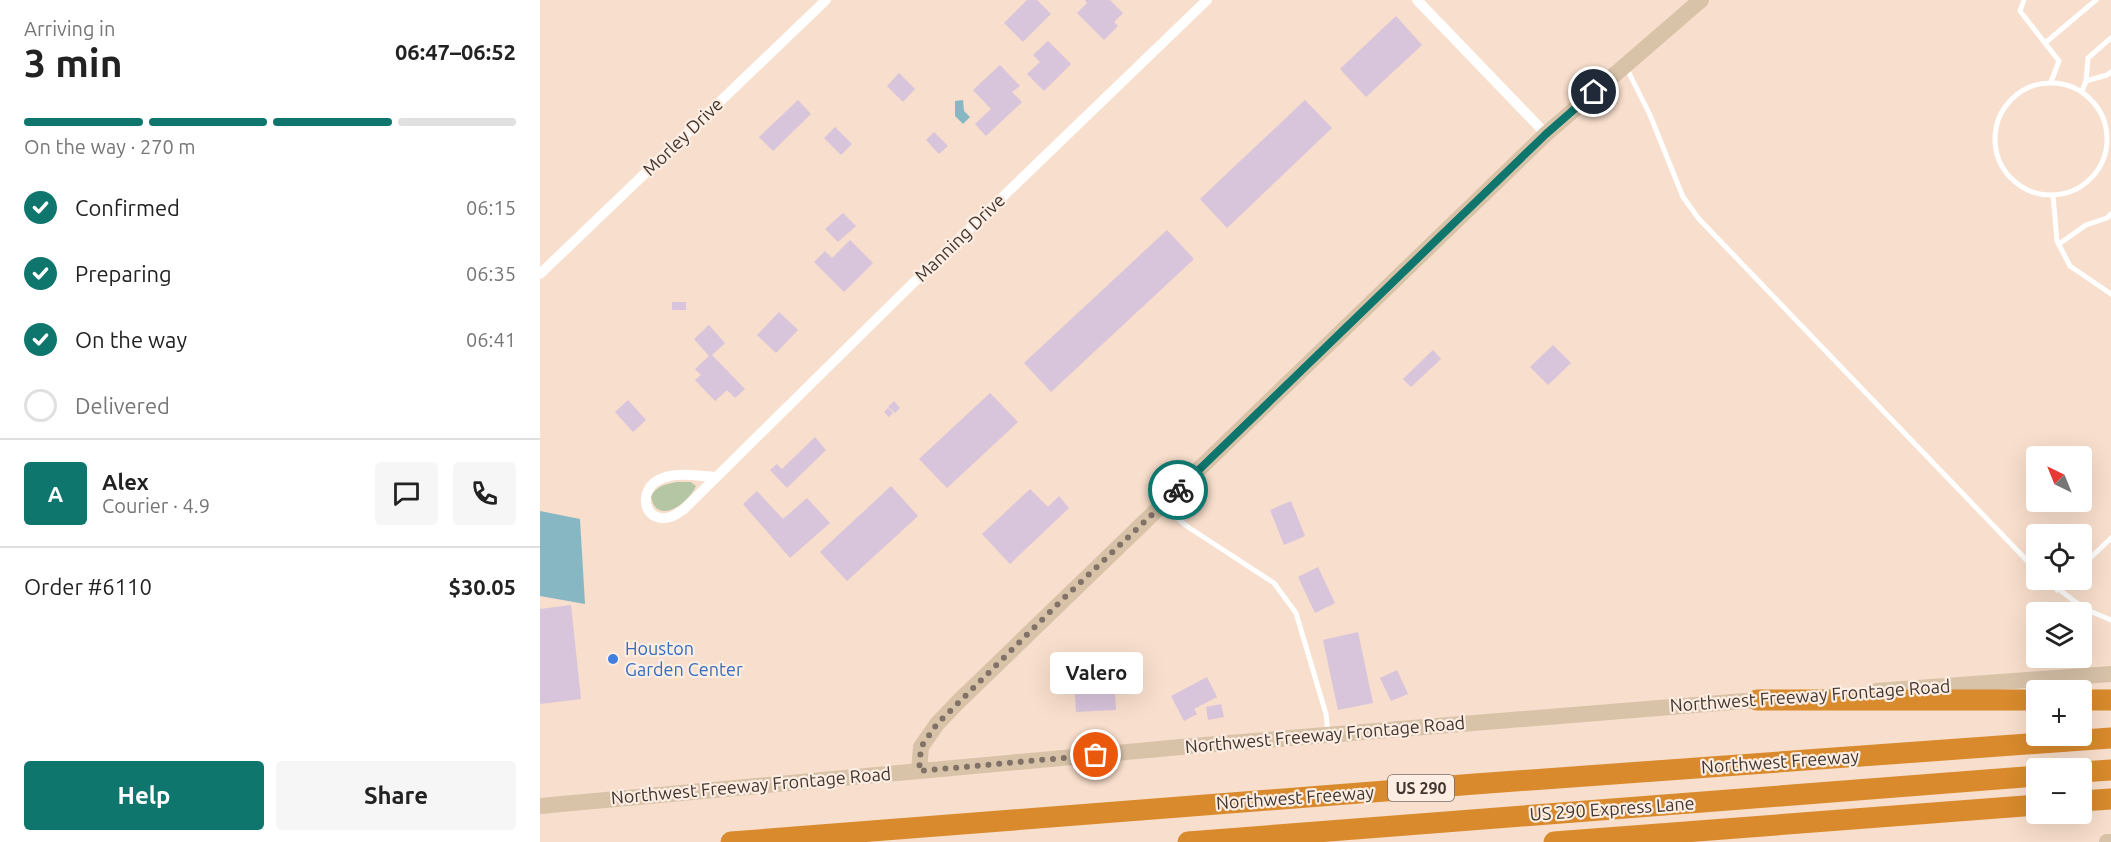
<!DOCTYPE html>
<meta charset="utf-8">
<style>
body{margin:0;font-family:Ubuntu,sans-serif;background:#f6f6f6;color:#222;height:100vh;display:flex;flex-direction:column;font-size:22px;white-space:nowrap}
*{box-sizing:border-box;margin:0}
p{font-size:20px;color:#767676}
.icon{flex:none;width:33px;height:33px;fill:none;stroke:currentColor;stroke-width:2;stroke-linecap:round;stroke-linejoin:round}
.map{position:relative;flex:1;overflow:hidden}
.drawer{display:flex;flex-direction:column;background:#fff;width:540px}
.drawer>*{flex:none}
.needle{width:39px;rotate:317deg}
.controls{position:absolute;left:1486px;top:446px;display:grid;gap:12px}
.controls a{display:grid;place-items:center;width:66px;height:66px;border-radius:6px;background:#fff;box-shadow:0 6px 24px #0002;font-size:30px}
.pin{position:absolute;display:grid;place-items:center;width:51px;height:51px;color:#fff;margin:-26px;border:3px solid #fff;border-radius:50%;box-shadow:0 2px 6px #0007}
.courier{position:absolute;display:grid;place-items:center;width:60px;height:60px;margin:-30px;border:4px solid #0f766e;border-radius:50%;background:#fff;color:#222;box-shadow:0 2px 8px #0007}
.bubble{position:absolute;height:42px;border-radius:6px;background:#fff;box-shadow:0 6px 24px #0002;font-size:20px;font-weight:600;line-height:42px;text-align:center}
.summary em{font-style:normal;font-weight:600}
.summary div{display:flex;flex-direction:column-reverse}
.summary{display:flex;align-items:center;justify-content:space-between;height:102px;padding:0 24px}
h1{font-size:39px;font-weight:600;line-height:45px}
.bar{display:grid;grid-template-columns:repeat(4,1fr);gap:9px 6px;align-content:center;height:72px;padding:0 24px}
.bar i{height:8px;border-radius:4px;background:#e0e0e0}
.bar .on{background:#0f766e}
.bar p{grid-column:span 4}
.line{display:flex;align-items:center;gap:15px;padding:0 24px;border-top:2px solid #e0e0e0}
.line div{flex:1}
.round{display:grid;place-items:center;flex:none;width:63px;height:63px;border-radius:6px;background:#f6f6f6}
ol{padding:0 24px;list-style:none}
li{display:flex;align-items:center;gap:18px;height:66px}
li p{margin-inline-start:auto}
li .icon{padding:6px;border-radius:50%;background:#0f766e;color:#fff;stroke-width:4}
li:last-child{color:#767676}
li i{width:33px;height:33px;border:3px solid #e0e0e0;border-radius:50%}
.action{display:flex;gap:12px;margin-top:auto;padding:12px 24px}
.action a{flex:1;height:69px;border-radius:6px;background:#0f766e;color:#fff;font-size:24px;font-weight:600;line-height:69px;text-align:center}
.action a+a{background:#f6f6f6;color:#222}
main{display:flex;flex:1;min-height:0}
.map>svg:first-child{display:block}
.green{fill:#b5c6a5}
.water{fill:#88b7c4}
.building{fill:#d8c4db}
.lines{fill:none;stroke-linecap:round;stroke-linejoin:round}
.service{stroke:#fff;stroke-width:5}
.minor{stroke:#fff;stroke-width:10}
.secondary{stroke:#d8c3a9;stroke-width:16}
.motorway{stroke:#d88a2c;stroke-width:21}
.done{stroke:#817167;stroke-width:6;stroke-dasharray:0 10.8}
.route{stroke:#0f766e;stroke-width:8}
.shop-dot{fill:#3f7fe0;stroke:#fdede2;stroke-width:2}
.labels{text-anchor:middle;stroke-width:4.5;stroke-linejoin:round;paint-order:stroke}
.shield{fill:#fdede2;stroke:#796e65;stroke-width:1.5}
.shield-label{font-size:16px;font-weight:bold;fill:#413730}
.street-label{font-size:18px;fill:#413730;stroke:#fdede2}
.shop-label{font-size:18px;fill:#366cbe;stroke:#fdede2;text-anchor:start}
</style>
<main>
<section class="drawer">
<div class="summary"><div><h1>3 min</h1><p>Arriving in</p></div><em>06:47–06:52</em></div>
<div class="bar"><i class="on"></i><i class="on"></i><i class="on"></i><i></i><p>On the way · 270 m</p></div>
<ol>
<li><svg class="icon" aria-label="check" viewBox="0 0 24 24"><path d="M5 12l5 5 9-10"/></svg>Confirmed<p>06:15</p></li>
<li><svg class="icon" aria-label="check" viewBox="0 0 24 24"><path d="M5 12l5 5 9-10"/></svg>Preparing<p>06:35</p></li>
<li><svg class="icon" aria-label="check" viewBox="0 0 24 24"><path d="M5 12l5 5 9-10"/></svg>On the way<p>06:41</p></li>
<li><i></i>Delivered</li>
</ol>
<div class="line" style="height:108px"><b class="round" style="background:#0f766e;color:#fff">A</b><div><b>Alex</b><p>Courier · 4.9</p></div><a class="round"><svg class="icon" aria-label="chat" viewBox="0 0 24 24"><path d="M4 5h16v11H9l-5 4z"/></svg></a><a class="round"><svg class="icon" aria-label="phone" viewBox="0 0 24 24"><path d="M5 4h4l2 5-3 2q2 4 5 5l2-3 5 2v4C11 20 4 13 5 4z"/></svg></a></div>
<div class="line" style="height:78px"><div>Order #6110</div><b>$30.05</b></div>
<div class="action"><a>Help</a><a>Share</a></div>
</section>
<div class="map">
<svg width="1571" height="842" viewBox="0 0 1571 842">
<rect width="100%" height="100%" fill="#f8decc"/>
<!-- green -->
<path class="green" d="M137,482h14l5,4c-7,17 -40,41 -45,10 6,-10 14,-12 26,-14z"/>
<!-- water -->
<g class="water">
<path d="M423,100l1,11 6,6 -7,7 -8,-8v-15z"/>
<path d="M0,511l40,8 5,85 -45,-8z"/>
</g>
<!-- building -->
<g class="building">
<path d="M487,0h10l14,14 -28,28 -19,-19z"/>
<path d="M545,0h25l13,13 -9,9 4,4 -14,14 -27,-27 10,-10z"/>
<path d="M856,16l26,29 -56,52 -26,-28z"/>
<path d="M508,41l23,23 -27,27 -17,-17 13,-12 -7,-7z"/>
<path d="M460,65l20,21 -8,6 10,10 -36,34 -11,-12 16,-15 -18,-19z"/>
<path d="M359,73l16,16 -12,13 -16,-16z"/>
<path d="M258,100l13,14 -38,37 -14,-14z"/>
<path d="M765,100l27,28 -105,100 -27,-29z"/>
<path d="M295,127l17,17 -11,11 -17,-17z"/>
<path d="M394,132l14,14 -9,8 -13,-14z"/>
<path d="M303,213l13,13 -18,16 -13,-13z"/>
<path d="M627,230l27,29 -143,133 -27,-29z"/>
<path d="M310,240l23,23 -29,29 -30,-30 11,-11 7,7z"/>
<rect x="132" y="302" width="14" height="8"/>
<path d="M239,312l19,18 -22,23 -19,-18z"/>
<path d="M169,325l16,18 -13,12 33,34 -10,9 -8,-8 -12,11 -20,-21 6,-5 -6,-6 14,-13 -15,-17z"/>
<path d="M1013,345l18,18 -23,22 -18,-18z"/>
<path d="M893,350l8,9 -30,28 -8,-8z"/>
<path d="M450,393l28,29 -71,66 -28,-29z"/>
<path d="M88,400l18,20 -13,12 -18,-20z"/>
<path d="M354,401l6,7 -5,5 -7,-6z"/>
<path d="M348,408l5,5 -4,4 -5,-5z"/>
<path d="M275,437l11,13 -39,38 -17,-18 7,-6 5,5z"/>
<path d="M351,486l27,30 -71,65 -27,-29z"/>
<path d="M490,489l18,18 11,-11 10,12 -59,56 -28,-30z"/>
<path d="M217,491l26,28 24,-21 23,25 -40,35 -47,-54z"/>
<path d="M751,501l14,35 -21,9 -14,-35z"/>
<path d="M778,567l17,36 -20,10 -17,-36z"/>
<path d="M31,605l10,94 -41,5v-95z"/>
<path d="M818,632l15,71 -35,7 -15,-70z"/>
<path d="M857,670l11,24 -17,7 -11,-23z"/>
<path d="M667,677l10,20 -23,12 3,5 -13,7 -13,-25z"/>
<path d="M574,678l2,32 -40,2 -2,-31z"/>
<path d="M681,704l3,13 -16,3 -2,-13z"/>
</g>
<g class="lines">
<!-- service -->
<g class="service">
<path d="M1484,0l-4,11 39,50 -8,21"/>
<path d="M1505,43l51,-43"/>
<path d="M1087,69l23,46 33,82 16,22 338,352"/>
<path d="M1546,81l21,-6 4,-3"/>
<circle cx="1511" cy="139" r="56"/>
<path d="M1542,91l4,-10 2,-23 23,-20"/>
<path d="M1513,195l4,46 13,25 41,28"/>
<path d="M1519,244l27,-19 21,-7 4,-4"/>
<path d="M624,507l24,20 86,56 22,30 30,101 2,20"/>
<path d="M1542,566l29,-28"/>
<path d="M1505,579l40,30 26,11"/>
<path d="M1517,590l11,-11"/>
</g>
<!-- minor -->
<g class="minor">
<path d="M877,0l129,134"/>
<path d="M0,274l286,-274"/>
<path d="M175,477c-16,-1 -37,-5 -52,1 -28,10 -19,47 7,39 5,-1 9,-5 13,-7l223,-220 301,-290"/>
</g>
<!-- secondary -->
<g class="secondary">
<path d="M1336,691l235,-17"/>
<path d="M379,771l2,-24 16,-23 21,-22 588,-568 155,-134"/>
<path d="M0,806l652,-60 577,-47"/>
<path d="M1567,842h4"/>
</g>
<!-- motorway -->
<g class="motorway">
<path d="M1217,700h280"/>
<path d="M1542,700h29"/>
<path d="M1542,772l29,-2"/>
<path d="M1542,801l29,-2"/>
<path d="M191,842l744,-58 636,-46"/>
<path d="M648,842l849,-66"/>
<path d="M1014,842l483,-37"/>
</g>
</g>
<g class="lines">
<!-- done -->
<path class="done" d="M556,755l-177,16 2,-24 16,-23 127,-126 114,-108"/>
<!-- route -->
<path class="route" d="M638,490l368,-356 48,-42"/>
</g>
<!-- markers -->
<circle class="shop-dot" cx="73" cy="659" r="6"/>
<g class="labels">
<!-- shield labels -->
<rect class="shield" x="848" y="775" width="66" height="26" rx="4.5"/>
<g class="shield-label">
<text x="881" y="794">US 290</text>
</g>
<!-- street labels -->
<g class="street-label">
<text transform="translate(143 137) rotate(-44)" y="6">Morley Drive</text>
<text transform="translate(420 238) rotate(-44)" y="6">Manning Drive</text>
<text transform="translate(1270 696) rotate(-4)" y="6">Northwest Freeway Frontage Road</text>
<text transform="translate(785 735) rotate(-5)" y="6">Northwest Freeway Frontage Road</text>
<text transform="translate(1240 762) rotate(-4)" y="6">Northwest Freeway</text>
<text transform="translate(211 786) rotate(-5)" y="6">Northwest Freeway Frontage Road</text>
<text transform="translate(755 798) rotate(-4)" y="6">Northwest Freeway</text>
<text transform="translate(1072 809) rotate(-4)" y="6">US 290 Express Lane</text>
</g>
<!-- shop labels -->
<g class="shop-label">
<text x="85" y="655">Houston<tspan x="85" dy="21">Garden Center</tspan></text>
</g>
</g>
</svg>
<div class="controls">
<a><svg class="needle" viewBox="-14 -14 28 28"><path d="M0-13l5 13h-10z" fill="#e53935"/><path d="M0 13l5-13h-10z" fill="#767676"/></svg></a>
<a><svg class="icon" aria-label="locate" viewBox="0 0 24 24"><circle cx="12" cy="12" r="6"/><path d="M12 2v4M12 18v4M2 12h4M18 12h4"/></svg></a>
<a><svg class="icon" aria-label="layers" viewBox="0 0 24 24"><path d="M12 4l9 5-9 5-9-5zM3 14l9 5 9-5"/></svg></a>
<a>+</a>
<a>−</a>
</div>
<div class="pin" style="left:556px;top:755px;background:#ea580c"><svg class="icon" aria-label="bag" viewBox="0 0 24 24"><path d="M5 8h14l-1 12H6zM9 8a3 3 0 0 1 6 0"/></svg></div>
<div class="pin" style="left:1054px;top:92px;background:#1f2937"><svg class="icon" aria-label="home" viewBox="0 0 24 24"><path d="M3 11l9-7 9 7M6 9v11h12V9"/></svg></div>
<div class="courier" style="left:638px;top:490px"><svg class="icon" aria-label="bike" viewBox="0 0 24 24"><circle cx="6" cy="16" r="4"/><circle cx="18" cy="16" r="4"/><path d="M6 16l4-8h5l3 8M10 8l3 8H6M13 5h3"/></svg></div>
<div class="bubble" style="left:510px;top:652px;width:93px">Valero</div>
</div>
</main>
